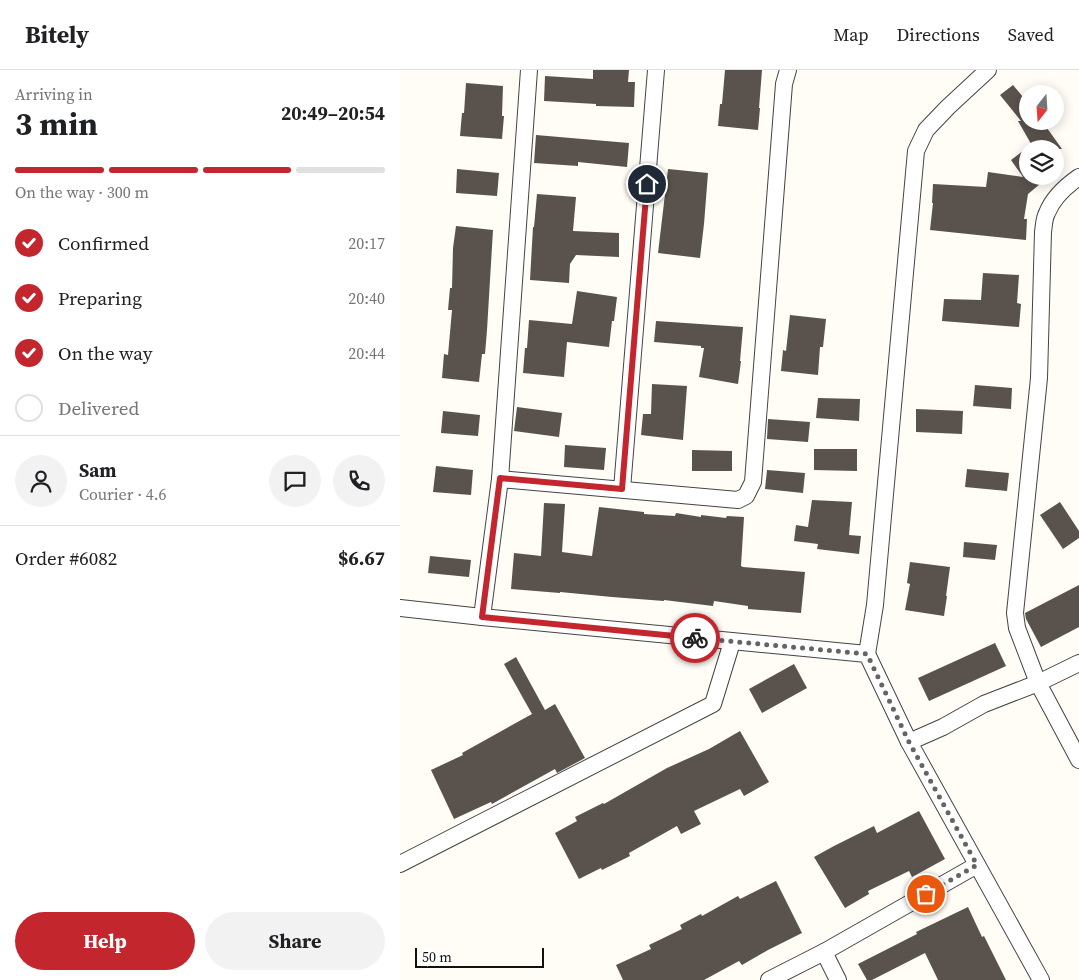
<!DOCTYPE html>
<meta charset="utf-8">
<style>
body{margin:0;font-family:"Source Serif 4",serif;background:#f2f2f2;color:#202124;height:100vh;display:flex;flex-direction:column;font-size:19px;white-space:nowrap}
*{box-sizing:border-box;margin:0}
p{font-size:16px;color:#757577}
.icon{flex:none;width:28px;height:28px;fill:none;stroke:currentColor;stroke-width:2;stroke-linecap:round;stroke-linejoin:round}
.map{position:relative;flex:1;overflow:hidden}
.details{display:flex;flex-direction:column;background:#fff;width:400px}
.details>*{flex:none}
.needle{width:32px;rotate:197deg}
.buttons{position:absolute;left:619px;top:15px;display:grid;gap:10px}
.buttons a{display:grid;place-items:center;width:45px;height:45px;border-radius:50%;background:#fff;box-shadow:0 2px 12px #0003;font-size:25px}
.scale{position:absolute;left:15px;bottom:12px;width:129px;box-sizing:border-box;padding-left:5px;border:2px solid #111;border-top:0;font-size:14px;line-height:18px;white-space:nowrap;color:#111;-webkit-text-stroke:4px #fff;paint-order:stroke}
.pin{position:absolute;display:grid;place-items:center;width:42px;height:42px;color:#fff;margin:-21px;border:2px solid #fff;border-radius:50%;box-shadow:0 1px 5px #0007}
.courier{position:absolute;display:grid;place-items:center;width:50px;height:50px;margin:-25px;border:4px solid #c4262e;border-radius:50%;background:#fff;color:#222;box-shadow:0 1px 6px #0007}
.summary em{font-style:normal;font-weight:700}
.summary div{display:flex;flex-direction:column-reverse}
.summary{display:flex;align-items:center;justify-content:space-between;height:85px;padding:0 15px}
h1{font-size:32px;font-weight:700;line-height:38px}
.bar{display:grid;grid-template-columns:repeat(4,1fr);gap:8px 5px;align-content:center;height:60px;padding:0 15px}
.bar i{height:6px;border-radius:4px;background:#e0e0e0}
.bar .current{background:#c4262e}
.bar p{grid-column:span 4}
.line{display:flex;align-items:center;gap:12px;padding:0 15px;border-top:1px solid #e0e0e0}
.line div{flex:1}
.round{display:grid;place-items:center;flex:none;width:52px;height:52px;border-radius:26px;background:#f2f2f2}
ol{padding:0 15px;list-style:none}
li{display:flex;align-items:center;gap:15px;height:55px}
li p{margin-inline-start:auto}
li .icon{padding:5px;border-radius:50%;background:#c4262e;color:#fff;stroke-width:4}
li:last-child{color:#757577}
li i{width:28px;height:28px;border:2px solid #e0e0e0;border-radius:50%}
.action{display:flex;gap:10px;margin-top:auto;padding:10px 15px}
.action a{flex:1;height:58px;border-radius:30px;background:#c4262e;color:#fff;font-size:20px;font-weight:700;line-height:58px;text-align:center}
.action a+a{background:#f2f2f2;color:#202124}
header{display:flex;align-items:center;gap:30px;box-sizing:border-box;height:70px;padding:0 25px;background:#fff;border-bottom:1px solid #e0e0e0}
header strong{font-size:24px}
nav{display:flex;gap:28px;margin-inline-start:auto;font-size:18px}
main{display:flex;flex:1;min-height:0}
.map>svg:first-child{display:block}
.building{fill:#5a524d}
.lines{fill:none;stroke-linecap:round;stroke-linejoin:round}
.minor-casing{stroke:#444;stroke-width:18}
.minor{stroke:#fff;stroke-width:16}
.done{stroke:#646461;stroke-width:5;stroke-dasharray:0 9}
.route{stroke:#c4262e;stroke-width:6}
</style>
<header>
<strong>Bitely</strong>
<nav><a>Map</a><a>Directions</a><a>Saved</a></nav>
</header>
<main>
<section class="details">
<div class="summary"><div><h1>3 min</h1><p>Arriving in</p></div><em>20:49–20:54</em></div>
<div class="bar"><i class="current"></i><i class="current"></i><i class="current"></i><i></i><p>On the way · 300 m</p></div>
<ol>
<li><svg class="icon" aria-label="check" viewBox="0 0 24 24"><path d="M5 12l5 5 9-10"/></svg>Confirmed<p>20:17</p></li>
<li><svg class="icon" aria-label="check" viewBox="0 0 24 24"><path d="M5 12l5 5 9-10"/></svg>Preparing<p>20:40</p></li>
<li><svg class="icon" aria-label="check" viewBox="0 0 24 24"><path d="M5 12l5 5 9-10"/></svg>On the way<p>20:44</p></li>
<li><i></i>Delivered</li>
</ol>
<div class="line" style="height:90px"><a class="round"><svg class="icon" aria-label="person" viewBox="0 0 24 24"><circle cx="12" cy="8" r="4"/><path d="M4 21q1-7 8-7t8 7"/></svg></a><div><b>Sam</b><p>Courier · 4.6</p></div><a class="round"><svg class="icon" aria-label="chat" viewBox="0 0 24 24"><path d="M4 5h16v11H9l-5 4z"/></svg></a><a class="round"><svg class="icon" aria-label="phone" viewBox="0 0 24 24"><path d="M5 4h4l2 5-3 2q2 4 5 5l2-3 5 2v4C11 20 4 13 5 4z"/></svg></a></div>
<div class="line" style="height:65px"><div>Order #6082</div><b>$6.67</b></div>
<div class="action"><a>Help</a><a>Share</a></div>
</section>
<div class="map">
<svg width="679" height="910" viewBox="0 0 679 910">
<rect width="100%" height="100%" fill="#fffdf5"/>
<!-- building -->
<g class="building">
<path d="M193,0h36l-1,12h7l-1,25 -38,-1v-2l-52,-3 1,-25 48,3z"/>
<path d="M325,0h37l-3,38h1l-2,22 -40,-4 2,-22h2z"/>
<path d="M66,13l37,3 -1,30h2l-2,23 -42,-3 2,-23h2z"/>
<path d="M613,15l15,18v18h14l20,28h-28l-16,-28h3l-21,-26z"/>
<path d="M136,65l93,8 -2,24 -49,-5v4l-44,-3z"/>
<path d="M628,77v30l18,2 -18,15 -4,25h3l-1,21 -96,-10 3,-27h-1l1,-19 53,3 2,-15 35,5 -12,-17z"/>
<path d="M57,99l42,4 -2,23 -41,-3z"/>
<path d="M268,99l40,4 -4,51 -4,34 -42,-5z"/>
<path d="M137,124l39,3 -3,34 46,2v24l-43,-2 -6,9 -1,19 -39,-3 3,-53h1z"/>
<path d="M56,156l37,4 -6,100 -2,24h-3l-3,28 -37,-4 2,-24 4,1 4,-45h-4l2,-22h2l1,-40z"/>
<path d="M583,203l36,2 -2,28 4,1 -2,23 -77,-6 2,-22 37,1z"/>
<path d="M177,221l40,6 -3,24h-2l-3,26 -42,-5 -3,35 -41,-4 2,-25h2l2,-28 43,4z"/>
<path d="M390,245l36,4 -3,28h-3l-2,28 -37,-4 2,-21 3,1z"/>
<path d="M256,251l87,6 -3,34h1l-3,23 -39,-7 5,-29h-3v-2l-47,-4z"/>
<path d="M252,314l35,2 -4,54 -42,-5 2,-21h8z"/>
<path d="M575,315l37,3 -1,21 -38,-3z"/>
<path d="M418,328l42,1 -1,22 -43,-3z"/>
<path d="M117,337l45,6 -3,24 -45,-6z"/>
<path d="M516,339l47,2 -1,23 -46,-2z"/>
<path d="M43,341l37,4 -2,21 -37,-3z"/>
<path d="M368,349l42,3 -2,20 -41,-3z"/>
<path d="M165,375l41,3 -2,22 -40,-3z"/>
<path d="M414,379h43v22l-43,-1z"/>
<path d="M292,380l40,1v20h-40z"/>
<path d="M36,396l37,4 -2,25 -38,-3z"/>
<path d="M567,399l42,4 -2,18 -42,-4z"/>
<path d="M367,400l38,3 -2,20 -38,-4z"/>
<path d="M412,430l40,2 -3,33 12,1 -2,18 -42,-5 1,-5 -24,-3 2,-16 12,2z"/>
<path d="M660,432l19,29v7l-16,11 -23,-34z"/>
<path d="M144,433l21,1 -3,48 30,4 7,-49 45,5v2l31,2 1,-3 25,4v-2l25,3 1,-2 17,1 -3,49 2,1 62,5 -4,41 -53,-4v-3l-34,-5 -1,5 -49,-6v1l-52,-4 -52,-5v1l-49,-4 3,-36 27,3z"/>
<path d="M564,472l33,3 -2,15 -32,-3z"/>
<path d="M30,486l41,4 -2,17 -41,-4z"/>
<path d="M510,492l40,5 -4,29h1l-3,20 -39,-6 5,-26 -3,-1z"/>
<path d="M679,515v42l-38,20 -15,-28 -1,-6z"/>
<path d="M595,573l11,23 -77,35 -11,-23z"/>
<path d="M116,587l29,53 10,-6 30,54 -28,15 -2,-4 -63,35 -1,-2 -37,17 -23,-49 32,-15 -1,-2 70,-39 -28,-50z"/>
<path d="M394,594l13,24 -45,25 -13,-24z"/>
<path d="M340,661l29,51 -25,14 -4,-7 -46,22 7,13 -20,10 -4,-8 -48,27 1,3 -28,14 -1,-2 -22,11 -24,-46 22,-12 -2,-4 28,-14 1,1 63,-36 42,-19z"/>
<path d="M519,741l26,48 -33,18 -3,-6 -41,20 1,3 -24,14 -31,-51 20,-11 40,-20 3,7z"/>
<path d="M376,811l26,52 -34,17 -26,15 -3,-4 -35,19h-81l-7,-15 35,-16 -2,-4 33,-16 -2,-4 21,-11 1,2 36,-20 2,3z"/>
<path d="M568,837l14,30 2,-1 22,44h-68l-13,-27 -53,27h-5l-9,-16 59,-30 -1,-2z"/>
</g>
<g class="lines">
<!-- minor casing -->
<g class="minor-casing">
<g id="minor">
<path d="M679,107c-13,9 -26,21 -32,36 -3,5 -3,13 -4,19l-4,146 -24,235 2,15 21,55 41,77"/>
<path d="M100,409l238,21 8,-4 7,-14 31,-398 4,-14"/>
<path d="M222,419l34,-419"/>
<path d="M0,538l82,9 385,37 42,88 132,238"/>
<path d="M82,547l18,-138 29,-409"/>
<path d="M467,584l8,-49 41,-454 10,-21 22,-23 40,-37"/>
<path d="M509,672l34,-15 41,-23 54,-21 41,-20"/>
<path d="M0,794l313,-160 19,-62"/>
<path d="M424,882l14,28"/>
<path d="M369,910l55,-28 153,-87"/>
</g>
</g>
<!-- minor -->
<use href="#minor" class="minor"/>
</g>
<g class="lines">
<!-- done -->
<path class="done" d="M295,568l172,16 42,88 68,123 -51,29"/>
<!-- route -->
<path class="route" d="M247,114l-25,305 -122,-11 -18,139 213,21"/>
</g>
</svg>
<div class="buttons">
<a><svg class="needle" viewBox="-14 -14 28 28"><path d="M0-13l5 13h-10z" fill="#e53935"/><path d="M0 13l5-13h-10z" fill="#757577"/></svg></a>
<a><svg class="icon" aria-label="layers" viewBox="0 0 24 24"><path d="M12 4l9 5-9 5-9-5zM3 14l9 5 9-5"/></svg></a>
</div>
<div class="scale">50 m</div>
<div class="pin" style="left:526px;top:824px;background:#ea580c"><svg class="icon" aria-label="bag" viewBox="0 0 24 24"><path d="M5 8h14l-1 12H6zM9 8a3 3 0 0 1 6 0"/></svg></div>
<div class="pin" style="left:247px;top:114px;background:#1f2937"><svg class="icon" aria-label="home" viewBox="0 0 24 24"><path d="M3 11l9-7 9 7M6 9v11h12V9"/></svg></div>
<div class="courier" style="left:295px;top:568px"><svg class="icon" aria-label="bike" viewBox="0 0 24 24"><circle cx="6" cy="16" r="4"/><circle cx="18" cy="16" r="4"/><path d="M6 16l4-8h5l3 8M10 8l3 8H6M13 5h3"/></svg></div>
</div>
</main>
